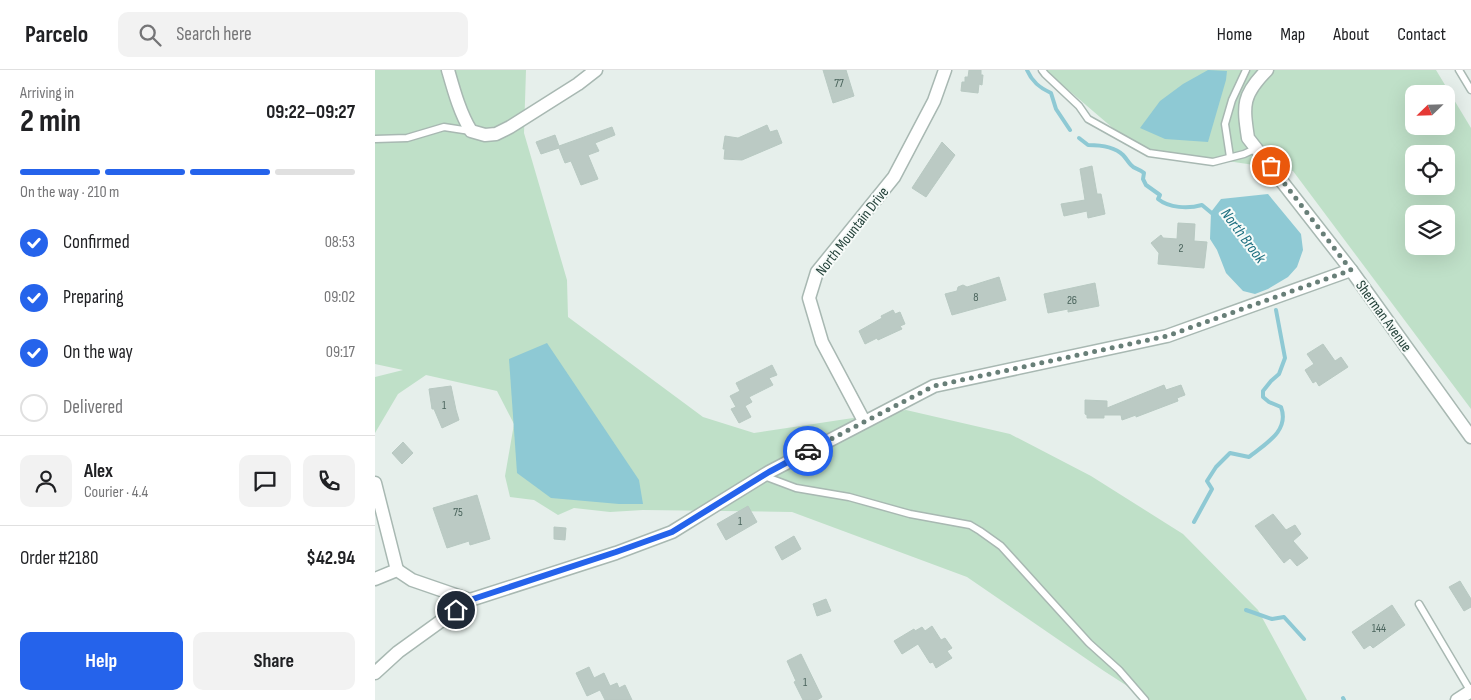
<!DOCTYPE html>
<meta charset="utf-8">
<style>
body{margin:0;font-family:"Sofia Sans Condensed",sans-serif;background:#f2f2f2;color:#202124;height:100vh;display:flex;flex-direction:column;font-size:19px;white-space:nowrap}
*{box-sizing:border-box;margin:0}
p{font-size:16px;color:#757577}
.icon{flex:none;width:28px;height:28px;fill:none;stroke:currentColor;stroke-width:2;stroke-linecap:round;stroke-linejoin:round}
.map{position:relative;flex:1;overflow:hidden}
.side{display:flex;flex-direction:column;background:#fff;width:375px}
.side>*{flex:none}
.needle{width:32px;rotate:247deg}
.tools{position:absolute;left:1030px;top:15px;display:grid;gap:10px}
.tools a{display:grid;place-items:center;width:50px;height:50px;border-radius:10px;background:#fff;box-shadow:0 5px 20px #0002;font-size:25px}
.pin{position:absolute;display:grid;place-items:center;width:42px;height:42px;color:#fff;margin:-21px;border:2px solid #fff;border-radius:50%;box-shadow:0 1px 5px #0007}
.courier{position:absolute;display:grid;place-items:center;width:50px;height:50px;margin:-25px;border:4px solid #2563eb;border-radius:50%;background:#fff;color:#222;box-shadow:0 1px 6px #0007}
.head em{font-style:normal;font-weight:700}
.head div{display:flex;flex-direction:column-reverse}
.head{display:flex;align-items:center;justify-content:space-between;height:85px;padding:0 20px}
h1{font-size:32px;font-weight:700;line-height:38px}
.bar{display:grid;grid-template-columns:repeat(4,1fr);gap:8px 5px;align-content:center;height:60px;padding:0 20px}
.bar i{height:6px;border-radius:4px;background:#e0e0e0}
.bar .current{background:#2563eb}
.bar p{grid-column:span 4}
.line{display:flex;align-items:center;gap:12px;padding:0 20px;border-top:1px solid #e0e0e0}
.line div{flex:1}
.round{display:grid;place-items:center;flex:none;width:52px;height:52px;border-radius:10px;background:#f2f2f2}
ol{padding:0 20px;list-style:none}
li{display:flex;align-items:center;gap:15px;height:55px}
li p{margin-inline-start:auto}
li .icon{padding:5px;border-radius:50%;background:#2563eb;color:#fff;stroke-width:4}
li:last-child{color:#757577}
li i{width:28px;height:28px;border:2px solid #e0e0e0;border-radius:50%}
.cta{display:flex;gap:10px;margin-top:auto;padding:10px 20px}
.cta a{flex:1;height:58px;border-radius:10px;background:#2563eb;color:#fff;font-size:20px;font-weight:700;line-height:58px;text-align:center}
.cta a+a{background:#f2f2f2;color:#202124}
header{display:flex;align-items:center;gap:30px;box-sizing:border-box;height:70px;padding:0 25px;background:#fff;border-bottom:1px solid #e0e0e0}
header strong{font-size:24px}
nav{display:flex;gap:28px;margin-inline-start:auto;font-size:18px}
.search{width:350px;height:45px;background:#f2f2f2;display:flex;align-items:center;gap:12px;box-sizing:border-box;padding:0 18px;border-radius:10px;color:#757577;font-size:19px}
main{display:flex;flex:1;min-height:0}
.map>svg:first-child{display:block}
.green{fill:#bfe0c8;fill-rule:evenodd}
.water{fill:#8ec9d4}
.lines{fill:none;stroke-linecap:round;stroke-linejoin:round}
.stream{stroke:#8ec9d4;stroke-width:4}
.building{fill:#bbcac4;stroke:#b8c9c2}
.lane-casing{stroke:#a8b8b2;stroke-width:9}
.street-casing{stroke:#a8b8b2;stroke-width:15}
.lane{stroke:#fff;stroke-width:6}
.street{stroke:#fff;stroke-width:12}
.done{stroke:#687f78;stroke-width:5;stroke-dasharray:0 9}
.route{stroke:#2563eb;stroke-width:6}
.labels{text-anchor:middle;stroke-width:4;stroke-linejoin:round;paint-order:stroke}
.number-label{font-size:12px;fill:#4a645c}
.street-label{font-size:15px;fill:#24423a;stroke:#f7fbf9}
.water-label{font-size:16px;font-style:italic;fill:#1c6f80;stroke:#f7fbf9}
</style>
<header>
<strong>Parcelo</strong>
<div class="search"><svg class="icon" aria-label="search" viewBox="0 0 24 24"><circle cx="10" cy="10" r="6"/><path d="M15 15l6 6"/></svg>Search here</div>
<nav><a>Home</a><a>Map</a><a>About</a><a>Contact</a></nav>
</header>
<main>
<section class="side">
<div class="head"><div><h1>2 min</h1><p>Arriving in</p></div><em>09:22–09:27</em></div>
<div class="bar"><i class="current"></i><i class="current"></i><i class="current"></i><i></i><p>On the way · 210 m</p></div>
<ol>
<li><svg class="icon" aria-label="check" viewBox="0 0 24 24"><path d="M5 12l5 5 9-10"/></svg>Confirmed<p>08:53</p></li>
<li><svg class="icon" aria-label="check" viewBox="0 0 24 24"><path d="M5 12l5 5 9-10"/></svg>Preparing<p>09:02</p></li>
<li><svg class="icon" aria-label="check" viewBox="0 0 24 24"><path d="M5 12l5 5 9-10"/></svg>On the way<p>09:17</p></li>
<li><i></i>Delivered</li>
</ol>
<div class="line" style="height:90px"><a class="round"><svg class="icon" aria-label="person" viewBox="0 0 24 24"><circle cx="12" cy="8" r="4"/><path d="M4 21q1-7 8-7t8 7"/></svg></a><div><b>Alex</b><p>Courier · 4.4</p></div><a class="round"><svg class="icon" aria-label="chat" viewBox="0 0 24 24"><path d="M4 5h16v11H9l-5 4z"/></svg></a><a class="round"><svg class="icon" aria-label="phone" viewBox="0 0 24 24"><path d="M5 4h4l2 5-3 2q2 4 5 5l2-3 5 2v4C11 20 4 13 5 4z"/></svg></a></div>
<div class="line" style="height:65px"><div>Order #2180</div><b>$42.94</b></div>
<div class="cta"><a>Help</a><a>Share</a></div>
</section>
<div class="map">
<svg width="1096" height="630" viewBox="0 0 1096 630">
<rect width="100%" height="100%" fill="#e6efeb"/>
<!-- green -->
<g class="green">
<path d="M0,0h151l-2,63 43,147 1,37 135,100 51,16 152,-23 104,24 81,42 92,58 75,76 49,90h-158l-45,-29 -137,-94 -175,-65 -149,-2 -33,2 -36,-4 -16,7 -24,-15 -24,-3 -5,-21 9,-52 -17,-33 -71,-16 -28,19 -23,39v-56l28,-7 -28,-6z"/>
<path d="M670,0h391l35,58v281l-178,-238 -158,-24zM1039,24h32v32h-32zM1039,84h32v32h-32zM1039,144h32v32h-32z"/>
</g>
<!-- water -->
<g class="water">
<path d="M833,0l19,1 -1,9 -18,62 -43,-3 -25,-11 20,-27 23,-17z"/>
<path d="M893,124l33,40 2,16 -6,17 -9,10 -20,12 -13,5 -12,-3 -17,-18 -9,-23 -7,-11 1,-27 10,-13z"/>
<path d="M172,273l92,137 4,24h-24l-68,-6 -34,-25 -8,-114z"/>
</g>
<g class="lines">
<!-- stream -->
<g class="stream">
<path d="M652,0c5,12 13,18 24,23l5,16 14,21"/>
<path d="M704,68l9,7c12,0 26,1 35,10 3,3 5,7 8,10 3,4 9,4 13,8l-1,6 3,6 14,10 -2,4c11,9 30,10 44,6l12,10"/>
<path d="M819,452l18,-33 -5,-8 9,-14 14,-14 19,4c16,-13 41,-26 32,-50l-12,-5 -6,-5v-6l8,-10 8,-7 6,-16 -9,-48"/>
<path d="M871,540l26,9 12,-2 20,22"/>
<path d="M968,628l1,2"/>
</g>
</g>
<!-- building -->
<g class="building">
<path d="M448,0h23l8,26 -21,7z"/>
<path d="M594,0h12v5h2l-1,10 -3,-1 -1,9 -17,-2 1,-9h3v-5h3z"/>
<path d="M392,55l3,7 7,-2 5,13 -40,17 -18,-1 1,-10h-2l2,-13 13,2z"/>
<path d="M237,57l3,8 -20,8 4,8 -11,4 10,24 -17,6 -10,-24 -6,2 -6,-15 -18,6 -5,-12 19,-7 4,11z"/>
<path d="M567,72l13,13 -29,42 -14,-9z"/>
<path d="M717,96l5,28h4l4,20 -17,4 -1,-7 -23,5 -3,-12 24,-4 -5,-31z"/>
<path d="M803,153l17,1 -1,17 13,1 -3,26 -46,-4 1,-11 -8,-10 10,-8 2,3 14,1z"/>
<path d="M624,207l7,23 -54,15 -7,-21 12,-3 1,-4 5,-2 4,2z"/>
<path d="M720,213l4,23 -31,6v-3l-20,4 -4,-19z"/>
<path d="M518,240l2,4 5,-2 5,12 -5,2 2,3 -24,11 -1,-2 -12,6 -6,-13 23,-13 -1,-2z"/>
<path d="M948,274l12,17 6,-4 7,10 -29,19 -3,-5 -3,2 -8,-13 9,-6 -7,-10z"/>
<path d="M397,295l5,10 -8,3 4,7 -24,12 3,5 -7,4 6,11 -12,6 -8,-14 5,-2 -6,-11 10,-5 -4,-8z"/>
<path d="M789,315l2,5 15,-5 4,10 -8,3 1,3 -42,16v-2l-14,5 -1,-5h-17v3h-17v-3l-2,-1v-14l22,1v7z"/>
<path d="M76,316l5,24 3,10 -17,8 -8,-19h-2l-3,-20z"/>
<path d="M28,372l10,11 -11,11 -10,-11z"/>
<path d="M102,425l13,44 -20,6 -1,-4 -22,7 -14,-40z"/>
<path d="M373,436l9,16 -31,18 -9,-16z"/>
<path d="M898,444l13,16 9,-5 6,9 -8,7 15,17 -11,8 -7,-8 -6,5 -29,-37z"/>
<path d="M179,457l12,1 -1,12 -11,-1z"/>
<path d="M419,466l7,13 -19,11 -7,-13z"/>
<path d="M1085,511l11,18v8l-7,4 -15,-24z"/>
<path d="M451,529l5,12 -14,5 -4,-12z"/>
<path d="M1017,535l13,20 -32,23 -3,-3 -6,4 -12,-17z"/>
<path d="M557,556l9,14 4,-2 7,10 -5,3 5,7 -16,10 -3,-6 -3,1 -12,-19 -16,10 -8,-13 20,-12 1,2 7,-4 3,4z"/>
<path d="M426,584l21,43 -5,3h-14l-9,-18 2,-1 -9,-20z"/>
<path d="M214,597l5,11 10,-5 6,13 7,-3 2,5 6,-3 7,15h-27l-5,-10 -13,6 -11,-23z"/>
</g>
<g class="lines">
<!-- lane casing -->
<g class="lane-casing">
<g id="lane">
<path d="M667,0l3,4 34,32 9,13 61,34 64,9 31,-8 13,-6"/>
<path d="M1084,0l12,20"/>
<path d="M0,69l32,-1 37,-11 26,4"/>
<path d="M855,87l-5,-33 7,-24 14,-30"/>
<path d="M389,406l32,12 53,9 61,17 60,11 10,6 21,15 88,97 30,27 26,30"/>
<path d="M1044,534l52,88"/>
</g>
</g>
<!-- street casing -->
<g class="street-casing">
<g id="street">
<path d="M73,0c6,21 12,43 23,61l14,4 11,-1 14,-7 68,-43 18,-14"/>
<path d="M892,0c-25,25 -24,35 -19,68l103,132 120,167"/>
<path d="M489,351l-42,-79 -13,-44 8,-26 77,-95 40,-76 11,-31"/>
<path d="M0,413l22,87"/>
<path d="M0,509l22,-9 15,10 58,20"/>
<path d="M0,603l23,-21 72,-52 146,-47 56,-21 97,-60 165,-86 233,-50 184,-66"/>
<path d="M1082,630l14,-9"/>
</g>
</g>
<!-- lane -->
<use href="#lane" class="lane"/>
<!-- street -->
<use href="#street" class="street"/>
</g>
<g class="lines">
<!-- done -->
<path class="done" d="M433,381l126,-65 233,-50 184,-66 -80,-104"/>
<!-- route -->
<path class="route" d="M81,540l14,-10 146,-48 56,-20 97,-60 39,-21"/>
</g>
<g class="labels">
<!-- number labels -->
<g class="number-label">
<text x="464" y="17">77</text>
<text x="806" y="182">2</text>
<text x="601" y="231">8</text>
<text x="697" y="234">26</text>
<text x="69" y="339">1</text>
<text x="83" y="446">75</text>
<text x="365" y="455">1</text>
<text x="1004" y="562">144</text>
<text x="430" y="616">1</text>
</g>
<!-- street labels -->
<g class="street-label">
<text transform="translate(477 161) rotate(-52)" y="5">North Mountain Drive</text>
<text transform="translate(1009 246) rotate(54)" y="5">Sherman Avenue</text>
</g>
<!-- water labels -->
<g class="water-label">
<text transform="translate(869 165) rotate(53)" y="6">North Brook</text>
</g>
</g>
</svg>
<div class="tools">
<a><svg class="needle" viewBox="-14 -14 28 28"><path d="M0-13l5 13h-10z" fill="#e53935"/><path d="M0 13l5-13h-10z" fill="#757577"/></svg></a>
<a><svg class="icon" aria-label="locate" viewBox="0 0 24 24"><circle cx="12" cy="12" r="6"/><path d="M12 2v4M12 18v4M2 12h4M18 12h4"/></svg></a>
<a><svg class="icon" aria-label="layers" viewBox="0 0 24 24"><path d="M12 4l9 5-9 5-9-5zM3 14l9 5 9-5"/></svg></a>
</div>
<div class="pin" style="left:896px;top:96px;background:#ea580c"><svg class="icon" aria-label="bag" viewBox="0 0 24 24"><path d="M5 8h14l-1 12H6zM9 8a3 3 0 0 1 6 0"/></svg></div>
<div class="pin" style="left:81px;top:540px;background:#1f2937"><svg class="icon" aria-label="home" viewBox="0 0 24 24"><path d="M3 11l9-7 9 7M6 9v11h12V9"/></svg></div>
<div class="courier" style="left:433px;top:381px"><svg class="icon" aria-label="car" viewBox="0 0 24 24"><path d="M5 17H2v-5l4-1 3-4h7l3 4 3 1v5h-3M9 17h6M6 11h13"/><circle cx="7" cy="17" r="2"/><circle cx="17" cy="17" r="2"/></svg></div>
</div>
</main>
